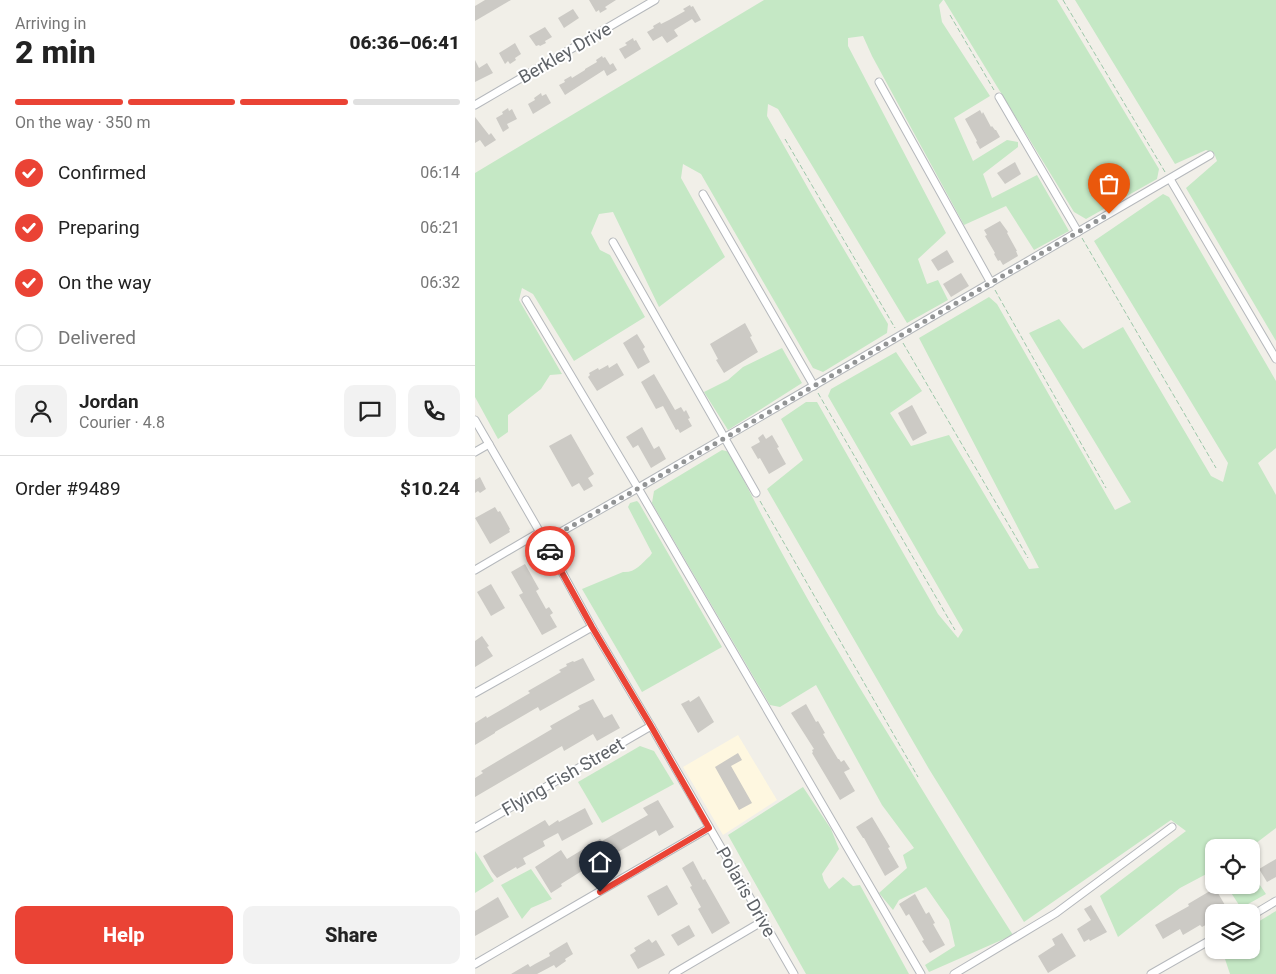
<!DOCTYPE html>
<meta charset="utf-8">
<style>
body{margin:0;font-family:Roboto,sans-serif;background:#f2f2f2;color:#222;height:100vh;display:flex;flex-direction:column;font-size:19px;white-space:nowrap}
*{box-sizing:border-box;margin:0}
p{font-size:16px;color:#767676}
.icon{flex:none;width:28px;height:28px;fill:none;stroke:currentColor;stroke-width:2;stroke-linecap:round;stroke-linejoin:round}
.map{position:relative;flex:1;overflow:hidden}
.side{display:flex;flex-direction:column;background:#fff;width:475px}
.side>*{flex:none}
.fabs{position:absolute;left:730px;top:839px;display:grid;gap:10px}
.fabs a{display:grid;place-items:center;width:55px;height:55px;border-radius:10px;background:#fff;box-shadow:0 1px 4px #0004;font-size:25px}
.pin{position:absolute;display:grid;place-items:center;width:42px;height:42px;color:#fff;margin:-51px -21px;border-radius:50% 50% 50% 0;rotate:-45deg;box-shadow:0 0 5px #0007}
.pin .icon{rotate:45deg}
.courier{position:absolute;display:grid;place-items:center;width:50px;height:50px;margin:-25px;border:4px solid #ea4335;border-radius:50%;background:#fff;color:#222;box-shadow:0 1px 6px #0007}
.summary em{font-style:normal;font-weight:800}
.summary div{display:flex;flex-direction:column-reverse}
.summary{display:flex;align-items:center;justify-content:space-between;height:85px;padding:0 15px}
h1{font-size:32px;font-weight:800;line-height:38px}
.bar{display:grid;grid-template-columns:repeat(4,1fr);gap:8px 5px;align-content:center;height:60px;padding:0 15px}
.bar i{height:6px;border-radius:4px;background:#e0e0e0}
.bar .on{background:#ea4335}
.bar p{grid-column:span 4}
.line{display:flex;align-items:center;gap:12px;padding:0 15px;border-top:1px solid #e0e0e0}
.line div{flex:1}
.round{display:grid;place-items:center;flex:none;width:52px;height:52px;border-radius:10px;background:#f2f2f2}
ol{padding:0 15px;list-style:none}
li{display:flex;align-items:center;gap:15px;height:55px}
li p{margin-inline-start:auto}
li .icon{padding:5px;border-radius:50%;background:#ea4335;color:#fff;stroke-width:4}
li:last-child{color:#767676}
li i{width:28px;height:28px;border:2px solid #e0e0e0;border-radius:50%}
.action{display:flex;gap:10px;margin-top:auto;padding:10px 15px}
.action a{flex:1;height:58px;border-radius:10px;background:#ea4335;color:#fff;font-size:20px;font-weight:800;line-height:58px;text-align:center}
.action a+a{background:#f2f2f2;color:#222}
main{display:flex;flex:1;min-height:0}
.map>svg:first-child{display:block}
.commercial{fill:#fef7e0}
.green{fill:#c5e8c5}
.building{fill:#cccac5}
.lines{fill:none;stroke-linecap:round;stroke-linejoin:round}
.minor-casing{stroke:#b5b8bc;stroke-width:9}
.path{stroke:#9cc7a9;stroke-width:1;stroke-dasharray:5 2.5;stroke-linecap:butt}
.minor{stroke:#fff;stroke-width:7}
.done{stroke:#929495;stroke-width:5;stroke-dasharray:0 9}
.route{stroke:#ea4335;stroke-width:6}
.labels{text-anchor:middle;stroke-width:4;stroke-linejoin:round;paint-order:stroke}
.street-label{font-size:18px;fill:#5f6368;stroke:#fff}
</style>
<main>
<section class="side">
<div class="summary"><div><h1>2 min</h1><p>Arriving in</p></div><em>06:36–06:41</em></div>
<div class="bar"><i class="on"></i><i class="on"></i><i class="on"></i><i></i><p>On the way · 350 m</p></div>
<ol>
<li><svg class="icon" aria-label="check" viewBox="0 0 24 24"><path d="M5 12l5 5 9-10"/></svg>Confirmed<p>06:14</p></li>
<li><svg class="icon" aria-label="check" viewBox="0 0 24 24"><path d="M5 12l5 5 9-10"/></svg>Preparing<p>06:21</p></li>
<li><svg class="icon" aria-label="check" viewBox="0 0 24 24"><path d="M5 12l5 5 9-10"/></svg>On the way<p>06:32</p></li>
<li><i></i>Delivered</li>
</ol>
<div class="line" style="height:90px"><a class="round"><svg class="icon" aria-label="person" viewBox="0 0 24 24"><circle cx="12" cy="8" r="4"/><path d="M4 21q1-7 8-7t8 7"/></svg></a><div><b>Jordan</b><p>Courier · 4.8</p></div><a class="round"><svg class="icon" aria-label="chat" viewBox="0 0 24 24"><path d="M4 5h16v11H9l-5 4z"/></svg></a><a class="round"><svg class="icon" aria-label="phone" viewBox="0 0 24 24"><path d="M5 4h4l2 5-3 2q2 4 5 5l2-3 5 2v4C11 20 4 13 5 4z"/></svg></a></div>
<div class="line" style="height:65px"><div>Order #9489</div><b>$10.24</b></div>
<div class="action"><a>Help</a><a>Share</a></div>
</section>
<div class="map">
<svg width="801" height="974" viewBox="0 0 801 974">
<rect width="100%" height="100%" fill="#f1efe8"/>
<!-- commercial -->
<path class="commercial" d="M263,735l39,65 -54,35 -40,-68z"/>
<!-- green -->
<g class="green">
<path d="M289,0h179l-4,5 3,17 48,74 -36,22 19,43 34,-21 11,2v5l-35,27 9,24 45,-23 32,56 -35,19 -28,-44 -42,19 -92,-169 -9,-20 -15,2v8l98,187 -28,26 9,25 11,-4 10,20 -41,23 -129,-214 -10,-5 -1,12 46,81 75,127 -1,9 -64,39 -10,-4 -112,-194 -18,-10 -2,14 44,79 -66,50 -46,-95 -14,2 -8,19 9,17 10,5 35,62 -71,44 -41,-67 -11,-6 -3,12 43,74 -12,1 -9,14 -33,26v17l-10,7 -23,-42v-224z"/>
<path d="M469,0h113l102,169 -2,10 -71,40 -12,-7z"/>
<path d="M600,0h201v341l-90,-153 31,-27 -3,-8 -8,-3 -31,14z"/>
<path d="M688,194l6,3 107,184v67l-18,15 18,32v333l-25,19 -37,1v22l-34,18 -62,49 -18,-41 86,-65 -15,-11 -147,102 -95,-153 -162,-280 36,-29 -22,-41 25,-17h11l121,212 20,24 5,-8 -135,-234 3,-7 65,-37 26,39 -32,22 21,33 38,-11 80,134 10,-1 -120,-230 70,-41 8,7 118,206 16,-8 -102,-169 30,-14 24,30 40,-22 88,149 12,6 5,-19 -134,-222z"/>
<path d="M307,348l20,35 -74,47 -24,-38 24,-12 15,-13z"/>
<path d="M247,450l8,2c48,100 105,196 163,290 40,65 79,130 120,193l-84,37 -4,-7 30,-19 -6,-26 -23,-33 -27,13 -6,10 -14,-17 28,-25 -4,-13 11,-7 -32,-43 -66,-120 -36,22 -10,-2 -118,-202 2,-12z"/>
<path d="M162,501l2,2 83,144 -80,45 -60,-103 41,-17c12,1 18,-8 27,-16l2,-3 -24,-46 2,-4z"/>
<path d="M165,746l14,5 20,33 -72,39 -24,-41z"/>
<path d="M328,787l28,42 8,20 -17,25 2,7 5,8 14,-12 10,9 7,-1 49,89h-103l-78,-139z"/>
<path d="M0,851l19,30 -19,12z"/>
<path d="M56,869l21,30 -21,9 -9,11 -21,-34z"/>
<path d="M776,872l15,22 -25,14 -15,-23h25z"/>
<path d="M801,911v63h-46l-8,-24h29v-24z"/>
</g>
<!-- building -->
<g class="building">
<path d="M10,0h26l-36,21v-15z"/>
<path d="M114,0h27l-11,7 2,2 -7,4 -1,-3 -3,2z"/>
<path d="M215,5l1,2 2,-1 8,14 -6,3 -3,-4 -18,11 4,6 -11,7 -5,-7 -9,5 -6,-9 7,-4 -1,-2 7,-4 1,2 8,-4 16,-9 -2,-2z"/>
<path d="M98,9l6,9 -15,10 -6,-10z"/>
<path d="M70,27l7,10 -7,4 1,2 -6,3 -1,-1 -3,1 -7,-10z"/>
<path d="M158,38l1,3 2,-1 5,9 -16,10 -6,-10 8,-4 -2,-2z"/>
<path d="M40,43l6,11 -6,4 1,2 -6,4 -2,-3 -3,3 -6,-11z"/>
<path d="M127,56l1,2 2,-1 5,8 3,-2 4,7 -10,6 -3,-6 -39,25 -6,-10 6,-3 -1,-2 7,-4 1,2 13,-8v-1l12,-7 -1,-2z"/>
<path d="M0,60l4,8 8,-5 6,10 -18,9z"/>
<path d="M66,93l1,3 4,-2 5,9 -18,11 -5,-10 7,-4 -1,-2z"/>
<path d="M33,108l1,3 3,-2 5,10 -10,5 2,4 -6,4 -7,-14 7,-4 -1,-2z"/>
<path d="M505,110l2,4 1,-2 8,15 1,-1 3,4h1l4,7 -20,12 -4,-7 1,-1 -12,-22z"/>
<path d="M0,117l14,18 2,-2 5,7 -11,7 -5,-7 -5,3z"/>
<path d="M540,162l6,12 -16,10 -8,-11z"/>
<path d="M525,221l8,11 -1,1 10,18h-1l2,5 -15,9 -3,-5 -2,1 -4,-7 1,-1 -10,-17 2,-1 -3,-5z"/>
<path d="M472,250l7,12 -16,9 -7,-11z"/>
<path d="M486,273l8,13 -18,11 -8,-13z"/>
<path d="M270,323l7,13 -2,1 8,15 -34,21 -8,-13 2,-1 -8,-15z"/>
<path d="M162,334l8,13 -2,2 7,13 -12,7 -15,-26z"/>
<path d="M142,363l7,12 -27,16 -9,-14 2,-2 -1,-2 9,-5 1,2 9,-5 1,3z"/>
<path d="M179,374l21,36 6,-3 3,5 2,-2 4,8 -2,1 4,7 -12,7 -2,-4 -2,1 -13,-24 -7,3 -15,-27z"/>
<path d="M437,405l15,28 -14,8 -15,-28z"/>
<path d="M167,427l12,22 5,-3 7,13 -15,9 -13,-23 -5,3 -7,-11z"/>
<path d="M96,434l23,40 -6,4 5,8 -9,5 -5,-8 -7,4 -23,-41z"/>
<path d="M288,434l3,5 6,-4 7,12 -2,1 9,16 -17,10 -9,-16 -2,1 -7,-12 9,-5 -2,-4z"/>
<path d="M5,477l6,12 -6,4 -2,-2 -3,2v-13z"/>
<path d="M20,507l3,5 2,-1 10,18 -1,1 1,2 -20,12 -15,-26z"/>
<path d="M50,564l14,25 -3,2 10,18 3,-2 4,6 -3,2 7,12 -15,8 -23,-40 4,-2 -12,-21z"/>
<path d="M16,584l14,24 -14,8 -14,-24z"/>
<path d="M7,636l7,10 -2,1 6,9 -18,11v-26z"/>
<path d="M108,658l12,22 -55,31 -2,-4 -43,25v1l-20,12v-22l11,-7 1,2 43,-25 -2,-2 33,-19 -2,-2 8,-4 -1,-2 7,-3 1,1z"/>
<path d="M224,696l15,26 -16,11 -17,-29 8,-4 1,2z"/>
<path d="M118,699l11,19 8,-4 8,14 -23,13 -4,-7 -29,17 -2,-5 -87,51v-19l8,-5 -2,-2 71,-42 -2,-3 30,-17 -2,-3z"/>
<path d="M331,704l10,18 2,-1 7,12 -2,1 15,25h1l2,3 3,-2 6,9 -6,3 11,19 -15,9 -28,-47 1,-1 -1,-2 2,-1 -23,-36z"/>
<path d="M263,753l4,7 -11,6 21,37 -13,7 -24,-43z"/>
<path d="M183,800l16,27 -15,9 -3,-6 -38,22 -1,-1 -31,19 -1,-1 -24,15 1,2 -11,7 -16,-26 26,-17 6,9 33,-20 2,2 46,-26 -5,-7z"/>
<path d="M110,808l8,16 -31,17 -4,-8 -15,8 2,5 -22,12 3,6 -9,5 -1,-2 -19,11 -5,-6 -9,-16 62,-36 4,6 9,-6 1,2z"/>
<path d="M397,817l18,30 -2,1 11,19 -14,9 -21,-38h-1l-7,-11z"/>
<path d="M801,859v18l-9,5 -8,-13z"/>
<path d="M218,861l10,19 2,-1 25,44 -18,11 -14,-25 3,-2 -11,-20 2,-1 -10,-18z"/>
<path d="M192,885l11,19 -20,12 -11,-20z"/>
<path d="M740,888l14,24h-24l6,10 -9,5 -2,-2 -17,10 -3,-6 -17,10 -8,-14 34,-19 -1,-2z"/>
<path d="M440,894l11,20 3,-2 6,11 -2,1 12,21 -15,8 -8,-12 2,-1 -15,-26 -3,2 -7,-12z"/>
<path d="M23,897l11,20 -34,19v-25z"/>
<path d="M616,905l16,27 -17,9 -1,-2 -5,3 -7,-13 14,-9 -7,-11z"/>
<path d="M214,925l6,11 -17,10 -7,-11z"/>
<path d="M587,933l14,23 -28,17 -10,-17 17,-11 -3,-6z"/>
<path d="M174,939l3,4 4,-3 9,15 -27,14 -8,-14 6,-4 -2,-3z"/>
<path d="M92,942l6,12 -8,5 1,2 -10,7 -2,-3 -17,9h-26l17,-10 2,3 5,-3 15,-8 -1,-3z"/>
</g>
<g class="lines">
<!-- minor casing -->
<g class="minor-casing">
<g id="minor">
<path d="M404,82l112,201"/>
<path d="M524,97l79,135"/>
<path d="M0,105l180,-105"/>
<path d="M695,179l106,180"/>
<path d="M228,194l111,192"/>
<path d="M138,242l143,251"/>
<path d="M51,300l112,188 283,486"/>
<path d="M0,420l70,121 47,86 59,99 143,248"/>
<path d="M0,452l14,-8"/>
<path d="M70,541l93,-53 572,-333"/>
<path d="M0,570l65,-38"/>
<path d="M0,693l117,-66"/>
<path d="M0,828l176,-102"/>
<path d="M776,916l25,-15"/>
<path d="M0,964l234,-136"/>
<path d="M198,974l90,-53"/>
<path d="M479,974l102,-61 116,-86"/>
<path d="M676,974l63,-36"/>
</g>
</g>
<!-- path -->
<g class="path">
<path d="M588,0l102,172"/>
<path d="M475,15l44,75"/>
<path d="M310,139l110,189"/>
<path d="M607,238l134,230"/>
<path d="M520,290l111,198"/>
<path d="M428,343l125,215"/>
<path d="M343,393l137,237"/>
<path d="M285,501l158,276"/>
</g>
<!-- minor -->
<use href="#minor" class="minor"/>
</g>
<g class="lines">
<!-- done -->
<path class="done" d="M75,551l-5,-10 94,-53 470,-274"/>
<!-- route -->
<path class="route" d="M75,551l42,76 59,99 58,102 -109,64"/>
</g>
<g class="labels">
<!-- street labels -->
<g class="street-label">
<text transform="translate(90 53) rotate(-30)" y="6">Berkley Drive</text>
<text transform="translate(88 777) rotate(-30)" y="6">Flying Fish Street</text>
<text transform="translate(271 892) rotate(60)" y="6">Polaris Drive</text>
</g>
</g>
</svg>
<div class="fabs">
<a><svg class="icon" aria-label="locate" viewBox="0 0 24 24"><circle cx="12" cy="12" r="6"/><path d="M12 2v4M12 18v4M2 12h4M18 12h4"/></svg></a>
<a><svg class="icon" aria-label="layers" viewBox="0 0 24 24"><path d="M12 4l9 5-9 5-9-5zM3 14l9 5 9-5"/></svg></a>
</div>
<div class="pin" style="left:634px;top:214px;background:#ea580c"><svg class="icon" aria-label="bag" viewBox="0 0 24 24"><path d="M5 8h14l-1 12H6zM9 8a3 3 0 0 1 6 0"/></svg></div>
<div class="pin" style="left:125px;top:892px;background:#1f2937"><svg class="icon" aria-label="home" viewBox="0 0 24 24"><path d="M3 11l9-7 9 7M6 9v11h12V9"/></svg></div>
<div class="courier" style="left:75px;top:551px"><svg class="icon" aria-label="car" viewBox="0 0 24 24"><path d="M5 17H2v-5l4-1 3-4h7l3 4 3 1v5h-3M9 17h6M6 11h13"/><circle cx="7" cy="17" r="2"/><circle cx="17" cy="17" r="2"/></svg></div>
</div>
</main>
